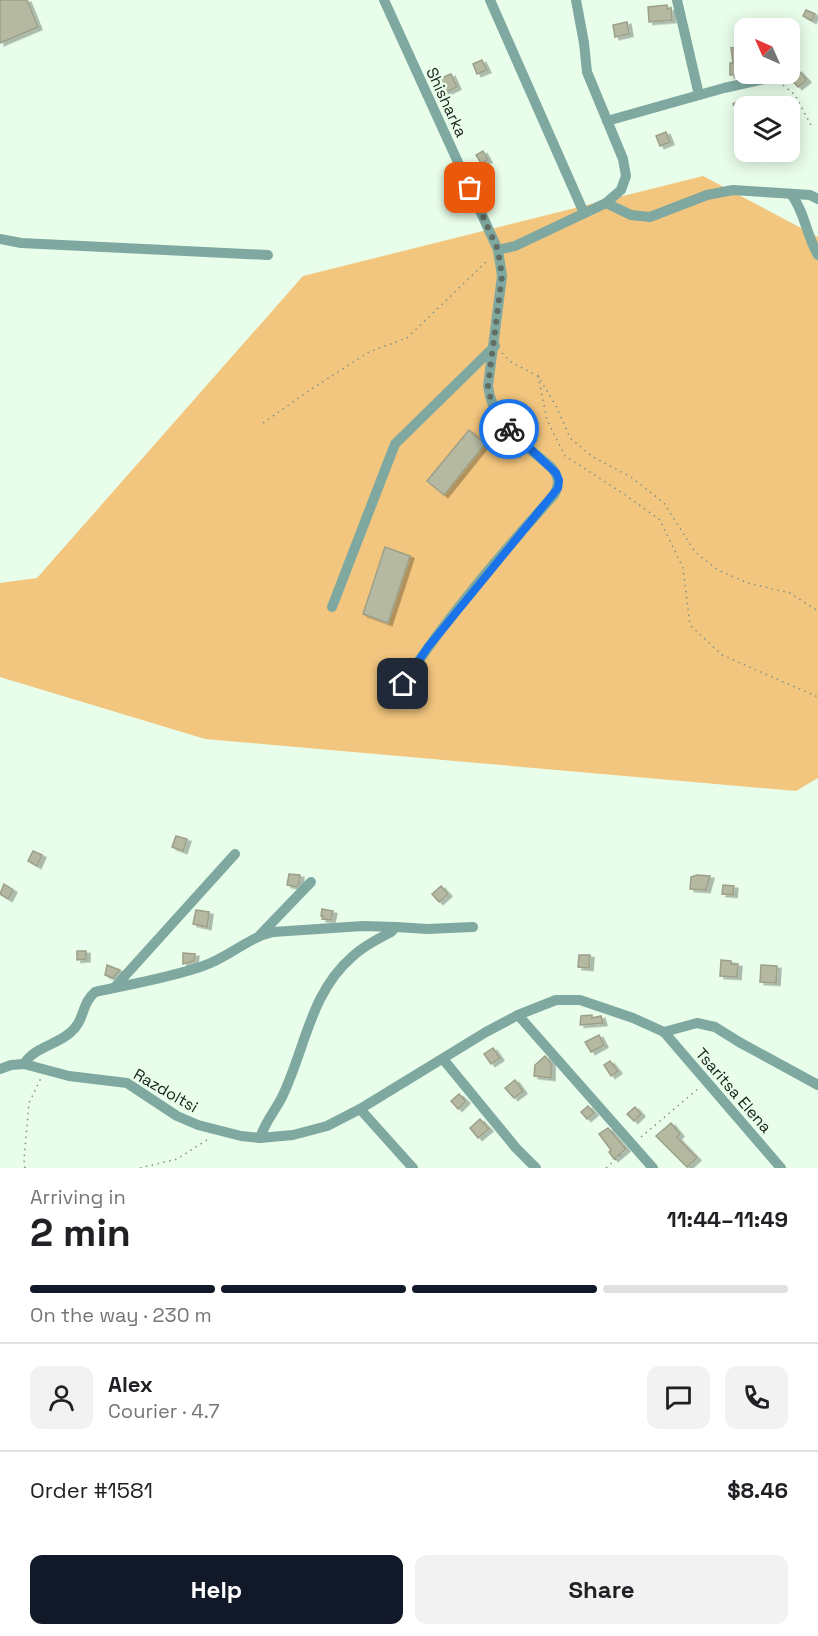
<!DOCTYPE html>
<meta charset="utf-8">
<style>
body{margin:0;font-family:"Space Grotesk",sans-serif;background:#f2f2f2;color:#202124;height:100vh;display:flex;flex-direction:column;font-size:22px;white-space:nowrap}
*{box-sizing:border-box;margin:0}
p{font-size:20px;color:#757577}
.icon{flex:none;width:33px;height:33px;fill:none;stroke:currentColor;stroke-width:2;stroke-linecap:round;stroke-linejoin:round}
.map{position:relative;height:1168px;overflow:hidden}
.side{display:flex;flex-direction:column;background:#fff;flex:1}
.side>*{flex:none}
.needle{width:39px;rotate:315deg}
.buttons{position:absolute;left:734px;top:18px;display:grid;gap:12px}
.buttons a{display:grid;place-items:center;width:66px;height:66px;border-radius:12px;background:#fff;box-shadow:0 3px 15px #0003;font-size:30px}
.pin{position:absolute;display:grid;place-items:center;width:51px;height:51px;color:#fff;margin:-26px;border-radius:12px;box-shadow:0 3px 9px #0006}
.courier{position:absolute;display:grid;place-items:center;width:60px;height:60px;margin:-30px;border:4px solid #1a73e8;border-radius:50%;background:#fff;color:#222;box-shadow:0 2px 8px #0007}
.summary em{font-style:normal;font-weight:700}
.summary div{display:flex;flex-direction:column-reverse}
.summary{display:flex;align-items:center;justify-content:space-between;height:102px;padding:0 30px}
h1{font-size:39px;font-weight:700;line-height:45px}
.bar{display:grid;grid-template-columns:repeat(4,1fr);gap:9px 6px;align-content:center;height:72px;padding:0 30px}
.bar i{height:8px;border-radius:4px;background:#e0e0e0}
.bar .selected{background:#111827}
.bar p{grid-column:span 4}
.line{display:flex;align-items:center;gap:15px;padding:0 30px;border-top:2px solid #e0e0e0}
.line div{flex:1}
.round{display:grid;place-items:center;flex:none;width:63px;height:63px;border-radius:12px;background:#f2f2f2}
.cta{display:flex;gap:12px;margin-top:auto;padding:12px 30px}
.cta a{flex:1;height:69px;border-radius:12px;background:#111827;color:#fff;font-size:24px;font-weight:700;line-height:69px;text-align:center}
.cta a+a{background:#f2f2f2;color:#202124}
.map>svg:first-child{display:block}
.grass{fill:#f2c67e}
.building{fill:#b6b9a1;stroke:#9da088;stroke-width:1.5;filter:url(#shadow)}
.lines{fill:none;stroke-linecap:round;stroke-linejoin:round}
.path{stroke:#849285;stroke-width:1.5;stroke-dasharray:1.5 4.5;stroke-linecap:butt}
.minor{stroke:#7ea8a0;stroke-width:10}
.done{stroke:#616d62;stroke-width:6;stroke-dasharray:0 10.8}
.route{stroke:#1a73e8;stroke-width:8}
.labels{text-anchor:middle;stroke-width:5;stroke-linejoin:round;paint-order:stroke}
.street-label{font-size:16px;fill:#192019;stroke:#e8fdea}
</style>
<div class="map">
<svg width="818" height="1168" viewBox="0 0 818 1168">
<defs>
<filter id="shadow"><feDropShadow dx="4" dy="2.5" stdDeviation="0" flood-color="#0004"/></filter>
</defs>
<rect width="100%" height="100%" fill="#e8fdea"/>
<!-- grass -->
<path class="grass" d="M703,176l115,61v541l-22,13 -591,-52 -205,-62v-94l37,-5 266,-302z"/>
<!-- building -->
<g class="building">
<path d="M3,0h24l11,27 -38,16v-42z"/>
<path d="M667,5v4l4,-1 1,12 -23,2 -1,-15z"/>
<path d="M806,10l9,4 -3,7 -9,-5z"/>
<path d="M627,22l2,12 -14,3 -2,-12z"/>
<path d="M741,47l3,27 -14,1v-12h3l-2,-15z"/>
<path d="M482,60l5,10 -10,4 -4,-10z"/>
<path d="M798,70l9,10 -9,7 -9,-10z"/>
<path d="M451,74l6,13 -15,7 -5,-14z"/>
<path d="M744,97v24l-11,-17z"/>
<path d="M666,132l4,10 -10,4 -4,-10z"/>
<path d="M483,151l5,9 -7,3 -5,-8z"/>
<path d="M469,430l16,14 -41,51 -17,-14z"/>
<path d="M385,547l25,9 -22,67 -25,-9z"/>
<path d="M176,836l11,3 -4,12 -11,-4z"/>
<path d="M33,851l9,4 -5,11 -9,-5z"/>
<path d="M289,874l11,1 -1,9 -3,3 -9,-2z"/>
<path d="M697,875l13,1 -4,14 -16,-1 1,-12z"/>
<path d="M4,884l9,6 -5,9 -8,-5z"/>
<path d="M723,885l11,1 -1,9 -11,-1z"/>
<path d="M441,886l7,8 -9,8 -7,-8z"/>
<path d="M322,909l11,2 -2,9 -9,-1 1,-3h-2z"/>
<path d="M196,910l13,2 -2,15 -14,-3z"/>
<path d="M77,951h9v8l-9,1z"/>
<path d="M183,953l12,1 -1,7 -11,3z"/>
<path d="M579,955h11l-1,13 -11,-1z"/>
<path d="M721,960l10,1v3h7l-1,13 -17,-1z"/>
<path d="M107,965l13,5 -7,8 -8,-3z"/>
<path d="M761,965l16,1 -1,17 -16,-1z"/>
<path d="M592,1015v3l9,-2 2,7 -23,2 1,-9z"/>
<path d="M599,1035l5,10 -13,7 -6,-10z"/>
<path d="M493,1048l7,10 -9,6 -7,-10z"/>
<path d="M545,1056l6,7v15l-17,-2 1,-11z"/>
<path d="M610,1061l8,10 -7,5 -7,-11z"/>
<path d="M515,1080l8,11 -9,7 -9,-10z"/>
<path d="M459,1094l7,7 -8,8 -7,-8z"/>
<path d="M588,1106l6,7 -7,6 -6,-7z"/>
<path d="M635,1107l6,7 -7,7 -7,-7z"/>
<path d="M480,1119l9,10 -11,9 -8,-10z"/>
<path d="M671,1123l9,11 -3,3 20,21 -10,9 -31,-31z"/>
<path d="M608,1128l18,21 -12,10 -5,-7 2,-2 -12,-16z"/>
</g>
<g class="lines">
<!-- path -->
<g class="path">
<path d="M783,85l12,10 16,30"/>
<path d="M502,353l9,9 27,14 18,30 14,32 23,19 38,20 33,26 31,49 23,18 30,13 42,10 28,18"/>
<path d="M538,376l9,44 18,36 59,38 36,26 23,48 7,57 32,30 96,42"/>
<path d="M263,423l47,-33 59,-38 38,-14 81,-78"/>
<path d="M641,1137l58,-49"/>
<path d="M25,1168l-1,-8 5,-57 12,-25"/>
<path d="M140,1168l37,-9 33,-21"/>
<path d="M606,1168l18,-16"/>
</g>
<!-- minor -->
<g class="minor">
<path d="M384,0l114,250 4,26 -14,110c5,40 35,56 63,81 8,9 9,17 3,28 -54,60 -107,122 -151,189"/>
<path d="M490,0l94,213"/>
<path d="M677,0l22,95"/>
<path d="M607,121l117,-33 54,-12"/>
<path d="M791,194c14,18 15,41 27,61"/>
<path d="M606,203l25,12 19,2 57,-22 26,-5 77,5 8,4"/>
<path d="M0,239l21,4 247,12"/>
<path d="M498,250l17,-4 91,-43 15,-13 5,-14 -3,-17 -36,-87 -3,-29 -8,-43"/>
<path d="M332,607l63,-163 100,-98"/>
<path d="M260,935l51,-53"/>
<path d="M114,988l121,-134"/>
<path d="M518,1015l135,153"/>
<path d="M664,1032l117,136"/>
<path d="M443,1059l73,89 20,20"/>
<path d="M24,1064c10,-17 33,-19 47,-32 14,-12 10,-28 24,-40 36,-8 74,-14 108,-26 25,-8 44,-28 70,-34l90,-6 33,1"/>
<path d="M0,1069l11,-4 13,-1 45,12 58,7 50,33 21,9 43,11 19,2 33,-3 34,-9 33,-17 126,-77 32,-17 38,-15h24l53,18 31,14 33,-9 18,4 24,15 79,43"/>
<path d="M360,1109l53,59"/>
<path d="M260,1138c5,-16 15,-27 22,-41 23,-47 28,-104 70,-140 11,-11 26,-18 39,-25l5,-5 31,2 46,-2"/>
</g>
</g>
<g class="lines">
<!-- done -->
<path class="done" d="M470,188l28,62 4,26 -14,110c3,19 8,29 21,43"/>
<!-- route -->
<path class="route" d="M403,684l25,-37 130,-159 1,-8 -3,-7 -47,-44"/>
</g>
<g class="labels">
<!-- street labels -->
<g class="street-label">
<text transform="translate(447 102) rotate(65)" y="6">Shisharka</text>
<text transform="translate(166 1090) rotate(30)" y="6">Razdoltsi</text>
<text transform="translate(734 1090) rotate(49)" y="6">Tsaritsa Elena</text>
</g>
</g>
</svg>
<div class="buttons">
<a><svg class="needle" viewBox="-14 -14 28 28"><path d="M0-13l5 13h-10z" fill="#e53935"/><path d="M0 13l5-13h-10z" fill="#757577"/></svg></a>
<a><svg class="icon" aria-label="layers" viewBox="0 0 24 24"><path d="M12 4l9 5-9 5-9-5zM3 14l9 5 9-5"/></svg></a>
</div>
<div class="pin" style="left:470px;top:188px;background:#ea580c"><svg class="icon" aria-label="bag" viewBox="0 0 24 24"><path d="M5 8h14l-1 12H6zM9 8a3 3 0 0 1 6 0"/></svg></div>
<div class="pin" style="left:403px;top:684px;background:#1f2937"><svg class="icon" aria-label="home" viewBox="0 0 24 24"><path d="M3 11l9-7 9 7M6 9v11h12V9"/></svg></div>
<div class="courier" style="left:509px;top:429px"><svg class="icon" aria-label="bike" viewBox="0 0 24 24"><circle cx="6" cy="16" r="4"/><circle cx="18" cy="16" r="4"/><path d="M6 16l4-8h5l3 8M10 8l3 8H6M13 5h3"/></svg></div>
</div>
<section class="side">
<div class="summary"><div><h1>2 min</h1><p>Arriving in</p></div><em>11:44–11:49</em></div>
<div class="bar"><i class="selected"></i><i class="selected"></i><i class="selected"></i><i></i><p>On the way · 230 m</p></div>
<div class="line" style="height:108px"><a class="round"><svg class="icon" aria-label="person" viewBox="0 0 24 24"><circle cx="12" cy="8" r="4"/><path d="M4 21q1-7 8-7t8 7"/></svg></a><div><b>Alex</b><p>Courier · 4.7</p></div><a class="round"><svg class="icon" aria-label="chat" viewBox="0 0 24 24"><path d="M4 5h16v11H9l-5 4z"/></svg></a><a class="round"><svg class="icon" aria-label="phone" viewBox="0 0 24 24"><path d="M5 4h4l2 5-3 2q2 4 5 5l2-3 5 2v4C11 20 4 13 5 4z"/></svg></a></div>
<div class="line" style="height:78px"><div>Order #1581</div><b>$8.46</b></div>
<div class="cta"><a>Help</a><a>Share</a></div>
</section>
